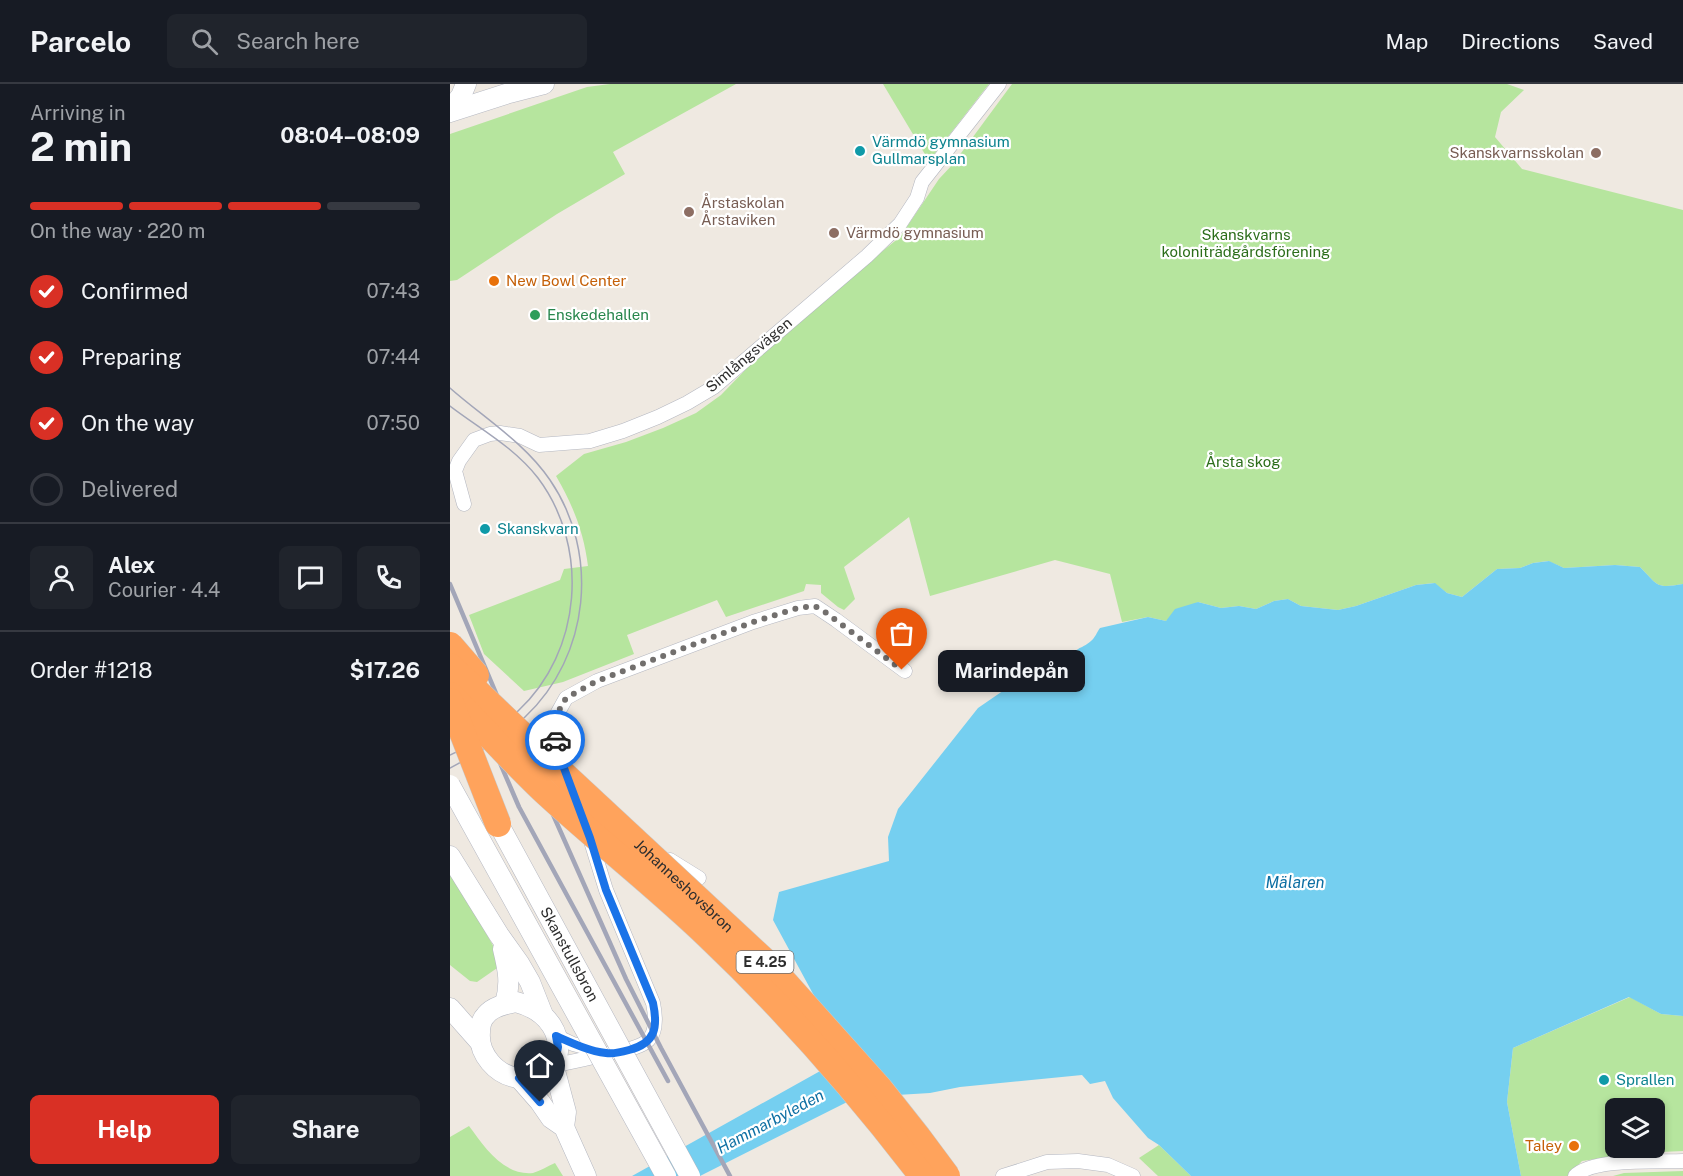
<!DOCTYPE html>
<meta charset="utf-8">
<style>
body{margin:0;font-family:"Public Sans",sans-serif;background:#20242c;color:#f1f3f6;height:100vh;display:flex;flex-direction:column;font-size:22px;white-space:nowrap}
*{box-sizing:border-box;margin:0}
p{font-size:20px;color:#9ea1a6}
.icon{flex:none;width:33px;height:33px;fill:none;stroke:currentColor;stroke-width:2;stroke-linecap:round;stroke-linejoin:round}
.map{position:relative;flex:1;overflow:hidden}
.panel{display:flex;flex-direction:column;background:#171b24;width:450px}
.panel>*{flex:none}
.buttons{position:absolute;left:1155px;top:1014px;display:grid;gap:12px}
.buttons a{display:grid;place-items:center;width:60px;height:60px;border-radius:9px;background:#171b24;box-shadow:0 3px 9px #0003;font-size:30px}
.pin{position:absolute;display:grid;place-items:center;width:51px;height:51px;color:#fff;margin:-62px -26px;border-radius:50% 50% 50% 0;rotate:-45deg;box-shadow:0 0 6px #0007}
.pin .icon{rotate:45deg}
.courier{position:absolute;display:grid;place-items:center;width:60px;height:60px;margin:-30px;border:4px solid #1a73e8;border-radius:50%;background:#fff;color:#222;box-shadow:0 2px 8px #0007}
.bubble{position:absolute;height:42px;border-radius:9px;background:#171b24;box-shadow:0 3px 9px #0003;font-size:20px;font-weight:700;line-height:42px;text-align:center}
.headline em{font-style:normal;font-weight:700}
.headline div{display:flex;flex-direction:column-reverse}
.headline{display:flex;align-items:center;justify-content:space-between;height:102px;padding:0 30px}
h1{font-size:39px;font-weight:700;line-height:45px}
.bar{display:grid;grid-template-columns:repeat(4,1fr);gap:9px 6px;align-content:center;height:72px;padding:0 30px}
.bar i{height:8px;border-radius:4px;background:#363941}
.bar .current{background:#d93025}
.bar p{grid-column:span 4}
.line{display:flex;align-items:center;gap:15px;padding:0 30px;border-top:2px solid #363941}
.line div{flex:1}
.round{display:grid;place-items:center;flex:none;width:63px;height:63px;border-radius:9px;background:#20242c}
ol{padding:0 30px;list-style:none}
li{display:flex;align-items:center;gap:18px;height:66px}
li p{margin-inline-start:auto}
li .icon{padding:6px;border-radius:50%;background:#d93025;color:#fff;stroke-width:4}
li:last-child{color:#9ea1a6}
li i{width:33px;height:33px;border:3px solid #363941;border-radius:50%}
.button{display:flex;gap:12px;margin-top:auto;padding:12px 30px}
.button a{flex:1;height:69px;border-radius:9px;background:#d93025;color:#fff;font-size:24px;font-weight:700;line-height:69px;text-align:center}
.button a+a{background:#20242c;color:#f1f3f6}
header{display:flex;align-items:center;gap:36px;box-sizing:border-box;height:84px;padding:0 30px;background:#171b24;border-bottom:2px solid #363941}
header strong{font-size:28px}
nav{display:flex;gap:33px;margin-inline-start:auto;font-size:21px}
.search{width:420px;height:54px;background:#20242c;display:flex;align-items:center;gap:15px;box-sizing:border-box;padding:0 21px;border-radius:9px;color:#9ea1a6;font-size:22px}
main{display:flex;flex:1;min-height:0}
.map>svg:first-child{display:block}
.green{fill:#b6e59e;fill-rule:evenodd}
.water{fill:#75cff0}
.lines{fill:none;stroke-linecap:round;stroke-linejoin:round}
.street-casing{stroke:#b4b7c1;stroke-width:15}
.secondary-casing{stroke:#b4b7c1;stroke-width:21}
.street{stroke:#fff;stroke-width:14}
.secondary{stroke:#fff;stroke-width:20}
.tram{stroke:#a3a6b8;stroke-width:1.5}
.rail{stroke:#a3a6b8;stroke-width:4.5}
.secondary-bridge-casing{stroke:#b4b7c1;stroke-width:21;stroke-linecap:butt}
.highway-bridge-casing{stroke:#c9c9c9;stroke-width:27;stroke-linecap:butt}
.secondary-bridge{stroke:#fff;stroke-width:20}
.highway-bridge{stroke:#ffa35c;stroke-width:26}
.done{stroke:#726f6d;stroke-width:6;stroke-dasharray:0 10.8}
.route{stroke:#1a73e8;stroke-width:8}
.culture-dot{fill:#0f9aa8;stroke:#fff;stroke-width:2}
.education-dot{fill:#8d6e63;stroke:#fff;stroke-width:2}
.food-dot{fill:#e8710a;stroke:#fff;stroke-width:2}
.leisure-dot{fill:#2e9e5b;stroke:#fff;stroke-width:2}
.labels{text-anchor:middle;stroke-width:4.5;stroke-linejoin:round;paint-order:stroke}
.shield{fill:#fff;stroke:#6d6d6d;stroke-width:1.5}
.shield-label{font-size:14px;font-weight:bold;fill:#2e2e2e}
.culture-label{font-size:15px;fill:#0d838f;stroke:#fff;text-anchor:start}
.education-label{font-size:15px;fill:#785e54;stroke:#fff;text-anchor:start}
.park-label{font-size:15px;fill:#2c6e1b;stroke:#fff}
.food-label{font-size:15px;fill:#c56008;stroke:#fff;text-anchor:start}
.leisure-label{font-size:15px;fill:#27864d;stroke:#fff;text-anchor:start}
.street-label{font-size:15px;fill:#2e2e2e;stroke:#fff}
.water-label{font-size:16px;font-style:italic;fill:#0d6fa3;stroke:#fff}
</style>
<header>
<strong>Parcelo</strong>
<div class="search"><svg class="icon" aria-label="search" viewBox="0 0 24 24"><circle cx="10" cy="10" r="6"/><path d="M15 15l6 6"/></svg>Search here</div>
<nav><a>Map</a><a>Directions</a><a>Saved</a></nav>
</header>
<main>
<section class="panel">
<div class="headline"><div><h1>2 min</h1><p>Arriving in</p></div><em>08:04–08:09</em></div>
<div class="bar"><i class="current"></i><i class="current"></i><i class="current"></i><i></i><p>On the way · 220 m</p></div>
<ol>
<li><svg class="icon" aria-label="check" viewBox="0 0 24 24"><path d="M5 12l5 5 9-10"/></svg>Confirmed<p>07:43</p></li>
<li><svg class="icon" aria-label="check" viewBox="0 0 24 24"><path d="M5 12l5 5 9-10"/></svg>Preparing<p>07:44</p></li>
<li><svg class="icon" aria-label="check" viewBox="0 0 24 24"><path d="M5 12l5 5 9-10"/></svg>On the way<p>07:50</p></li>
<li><i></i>Delivered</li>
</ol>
<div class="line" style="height:108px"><a class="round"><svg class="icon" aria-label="person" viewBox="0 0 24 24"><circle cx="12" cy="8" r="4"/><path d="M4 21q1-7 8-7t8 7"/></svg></a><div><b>Alex</b><p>Courier · 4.4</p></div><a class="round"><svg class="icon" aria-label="chat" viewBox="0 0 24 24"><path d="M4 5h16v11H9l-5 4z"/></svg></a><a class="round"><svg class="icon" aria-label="phone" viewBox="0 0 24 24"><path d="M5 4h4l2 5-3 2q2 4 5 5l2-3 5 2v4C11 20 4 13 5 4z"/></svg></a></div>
<div class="line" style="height:78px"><div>Order #1218</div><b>$17.26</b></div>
<div class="button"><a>Help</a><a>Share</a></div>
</section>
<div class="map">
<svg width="1233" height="1092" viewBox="0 0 1233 1092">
<rect width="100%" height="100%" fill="#efe9e1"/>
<!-- green -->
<g class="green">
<path d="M160,0h126l-123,68 12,22 -68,40 -100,66 -7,1v-147l137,-47z"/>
<path d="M433,0h106l-60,77z"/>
<path d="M562,0h495l17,6 -23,22 -6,25 27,32 161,41v374c-28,5 -25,1 -43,-17l-25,-2 -51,3 -16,-7 -15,2 -13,5 -23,1 -35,28 -15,-4 -13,-10 -18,2 -60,21 -18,4 -37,-4 -13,-7 -14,2 -18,8 -17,-3 -18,2 -23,-6 -32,19 -18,-4 -26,5 -12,-48 -55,-14 -125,36 -21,-79 -65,50 11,32 -11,11 -6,-3 -17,-14v-8l-15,-1 -2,7 -78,26 -9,-17 -90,35 7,19 -71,28 -39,9 -40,-37 -15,-39 91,-35 4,-11 24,-3c-4,-33 -15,-61 -32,-90l28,-22 42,-12 37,-14 33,-15 25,-18 59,-61 120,-97 39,-58 14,-15z"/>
<path d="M0,785l50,89v8l-23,16 -7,-1 -20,-16z"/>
<path d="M1180,913l31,17 22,2v135l-45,2 -56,8 -14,15h-47l-14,-74 6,-54zM1166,1024h38v40h-38z"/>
<path d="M19,1042c15,20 34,50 64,47 7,-2 15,-7 22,-10l8,13h-113v-39z"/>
<path d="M709,1061l32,31h-33l-19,-18z"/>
<path d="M1233,1087v5h-70l11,-3z"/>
</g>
<!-- water -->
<path class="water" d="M1099,477l15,7 51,-3 25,2c18,18 15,22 43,17v432l-22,-2 -32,-17 -116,51 -6,54 14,74h-330l-32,-31 -11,-7 -35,-40 -8,-17 -15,3 -8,-9 -122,12 -30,6 -33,2 -12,-12 -185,93h-68l224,-125 -38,-48 -45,-83 6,-28 110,-31 -1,-24 10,-28 80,-101 61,-42 31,-4c4,-16 11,-12 21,-21 4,-3 6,-9 9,-13l48,-11 18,4 9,-12 23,-7 23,6 18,-2 17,3 18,-8 14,-2 13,7 37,4 18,-4 60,-21 19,-2 12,10 15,4 35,-28 23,-1 13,-5z"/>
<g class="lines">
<!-- street casing -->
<g class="street-casing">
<g id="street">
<path d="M14,420l-9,-33 4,-10 15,-21 16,-6 10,-1 20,3 19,9 51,-4 33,-10 35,-14 29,-14 27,-16 153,-131 33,-32 17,-26 5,-16 77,-98"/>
<path d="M113,683l-10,-37 3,-14 10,-18 31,-17 156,-59 45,-14 17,-2 21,14 69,51"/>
<path d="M220,776l29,18"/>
<path d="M106,952l17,8 27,7"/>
<path d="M105,981c18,-3 34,-7 51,-11 35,-8 56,-7 47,-51l-47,-113 -17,-55"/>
<path d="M553,1092l44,-14 31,-1 30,4 25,11"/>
<path d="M1125,1092c17,-18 83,-14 108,-15"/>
</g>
</g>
<!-- secondary casing -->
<g class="secondary-casing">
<g id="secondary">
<path d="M0,26l11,-14 5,-12"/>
<path d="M0,28l59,-19 35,-9"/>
<path d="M0,772l49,79 20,28 11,19 13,33"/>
<path d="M53,865c5,21 8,34 2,55"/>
<path d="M66,918c31,8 51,33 38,65 -11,6 -24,13 -36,11 -22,-3 -40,-24 -38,-46 0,-6 2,-13 6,-17 7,-9 20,-11 30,-13z"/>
<path d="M0,924l29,33"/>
<path d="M104,983l12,45 -2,15"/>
<path d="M69,994l21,24 11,16 13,9 22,49"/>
</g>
</g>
<!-- street -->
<use href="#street" class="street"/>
<!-- secondary -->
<use href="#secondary" class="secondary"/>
<!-- tram -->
<g class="tram">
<path d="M0,304c34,30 74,54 100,92 50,73 40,176 -25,237 -22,21 -48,37 -75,51"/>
<path d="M0,322c30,23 64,41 88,72 52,69 44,174 -20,233 -20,18 -43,33 -68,44"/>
</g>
<!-- rail -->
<g class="rail">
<path d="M0,500l64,152 21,38 91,205 35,69 69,128"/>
<path d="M0,563l69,160 149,274"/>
</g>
<!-- secondary-bridge casing -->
<g class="secondary-bridge-casing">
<g id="secondary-bridge">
<path d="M0,701l216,391"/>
<path id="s1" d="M42,728l198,364"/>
</g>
</g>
<!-- highway-bridge casing -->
<g class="highway-bridge-casing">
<g id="highway-bridge">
<path d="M0,561l26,30"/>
<path id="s2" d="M0,582l109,104 211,196 110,123 38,48 29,39"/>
<path d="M0,611c32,32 62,66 95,97 53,49 111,94 163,144 78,74 149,155 214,240"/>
<path d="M0,617l48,123"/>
</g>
</g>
<!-- secondary-bridge -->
<use href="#secondary-bridge" class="secondary-bridge"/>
<!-- highway-bridge -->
<use href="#highway-bridge" class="highway-bridge"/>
</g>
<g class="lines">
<!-- done -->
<path class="done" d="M105,656l-2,-10 3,-14 10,-18 31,-17 156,-59 45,-14 17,-2 10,6 77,58"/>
<!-- route -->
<path class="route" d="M90,1018l-21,-24 13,-1 22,-10 4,-20 -2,-11c16,7 33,15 50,17 7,1 16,-1 23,-3 27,-7 29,-23 24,-47l-47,-113 -16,-52 -32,-86 -3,-12"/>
</g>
<!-- markers -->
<g class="culture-dot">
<circle cx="410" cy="67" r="6"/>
<circle cx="35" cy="445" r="6"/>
<circle cx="1154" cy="996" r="6"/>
</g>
<g class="education-dot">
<circle cx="1146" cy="69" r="6"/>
<circle cx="239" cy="128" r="6"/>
<circle cx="384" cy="149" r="6"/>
</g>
<g class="food-dot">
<circle cx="44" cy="197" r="6"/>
<circle cx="1124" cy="1062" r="6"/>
</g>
<circle class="leisure-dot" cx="85" cy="231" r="6"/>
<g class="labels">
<!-- shield labels -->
<rect class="shield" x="286.5" y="867" width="57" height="22" rx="4.5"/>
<g class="shield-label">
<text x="315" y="883">E 4.25</text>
</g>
<!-- culture labels -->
<g class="culture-label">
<text x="422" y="63">Värmdö gymnasium<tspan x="422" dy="17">Gullmarsplan</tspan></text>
<text x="47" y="450">Skanskvarn</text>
<text x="1166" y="1001">Sprallen</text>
</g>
<!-- education labels -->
<g class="education-label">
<text x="1134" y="74" text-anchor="end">Skanskvarnsskolan</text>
<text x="251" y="124">Årstaskolan<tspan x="251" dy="17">Årstaviken</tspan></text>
<text x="396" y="154">Värmdö gymnasium</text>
</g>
<!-- park labels -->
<g class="park-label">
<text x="796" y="156">Skanskvarns<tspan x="796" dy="17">koloniträdgårdsförening</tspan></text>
<text x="793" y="383">Årsta skog</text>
</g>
<!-- food labels -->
<g class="food-label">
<text x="56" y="202">New Bowl Center</text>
<text x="1112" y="1067" text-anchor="end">Taley</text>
</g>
<!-- leisure labels -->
<g class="leisure-label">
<text x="97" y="236">Enskedehallen</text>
</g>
<!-- street labels -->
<g class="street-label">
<text transform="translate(299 271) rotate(-40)" y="5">Simlångsvägen</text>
<text dy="5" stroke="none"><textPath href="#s2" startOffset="321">Johanneshovsbron</textPath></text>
<text dy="5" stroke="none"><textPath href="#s1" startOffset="162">Skanstullsbron</textPath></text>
</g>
<!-- water labels -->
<g class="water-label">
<text x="845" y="804">Mälaren</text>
<text transform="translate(320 1037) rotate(-28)" y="6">Hammarbyleden</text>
</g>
</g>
</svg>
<div class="buttons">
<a><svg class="icon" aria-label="layers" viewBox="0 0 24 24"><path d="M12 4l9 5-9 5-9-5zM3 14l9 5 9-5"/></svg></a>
</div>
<div class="pin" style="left:452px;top:586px;background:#ea580c"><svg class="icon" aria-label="bag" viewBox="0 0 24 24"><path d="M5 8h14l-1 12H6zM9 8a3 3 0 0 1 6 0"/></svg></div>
<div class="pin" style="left:90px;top:1018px;background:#1f2937"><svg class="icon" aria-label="home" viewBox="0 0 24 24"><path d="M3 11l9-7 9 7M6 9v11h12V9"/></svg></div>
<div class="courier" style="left:105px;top:656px"><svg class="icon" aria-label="car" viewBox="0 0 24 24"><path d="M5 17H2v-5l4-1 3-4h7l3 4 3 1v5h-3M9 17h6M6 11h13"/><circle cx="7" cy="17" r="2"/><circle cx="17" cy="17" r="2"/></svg></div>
<div class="bubble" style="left:488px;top:566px;width:147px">Marindepån</div>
</div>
</main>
